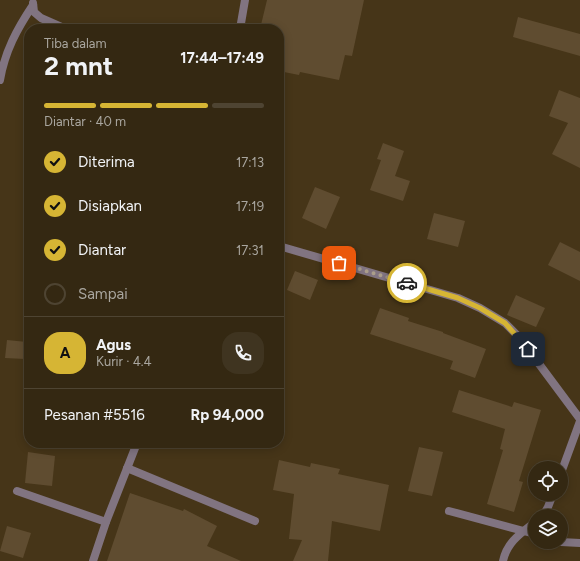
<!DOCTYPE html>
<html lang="id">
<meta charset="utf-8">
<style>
body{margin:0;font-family:Figtree,sans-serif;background:#3f3420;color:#f1f3f6;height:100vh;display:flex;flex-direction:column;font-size:15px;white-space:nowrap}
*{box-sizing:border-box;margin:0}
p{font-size:13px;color:#a9a69f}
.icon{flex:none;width:22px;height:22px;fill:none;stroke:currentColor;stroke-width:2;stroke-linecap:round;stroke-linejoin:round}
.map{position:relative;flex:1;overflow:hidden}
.panel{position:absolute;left:24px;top:24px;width:260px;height:424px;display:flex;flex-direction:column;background:#342812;border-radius:16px;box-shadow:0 2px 10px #0003,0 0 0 1px #4e4432}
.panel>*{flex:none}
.buttons{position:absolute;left:528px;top:461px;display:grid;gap:8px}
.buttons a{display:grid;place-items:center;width:40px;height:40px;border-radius:50%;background:#342812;box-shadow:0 2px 10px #0003,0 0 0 1px #4e4432;font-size:20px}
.pin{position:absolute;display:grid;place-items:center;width:34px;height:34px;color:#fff;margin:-17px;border-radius:8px;box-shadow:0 2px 6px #0006}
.courier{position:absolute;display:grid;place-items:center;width:40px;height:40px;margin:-20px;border:3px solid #d6b534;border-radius:50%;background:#fff;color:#222;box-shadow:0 1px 5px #0007}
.overview em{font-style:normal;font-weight:700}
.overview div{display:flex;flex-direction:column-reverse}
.overview{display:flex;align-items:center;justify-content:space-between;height:68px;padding:0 20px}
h1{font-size:26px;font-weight:700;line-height:30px}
.bar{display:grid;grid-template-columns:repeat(4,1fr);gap:6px 4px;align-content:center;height:48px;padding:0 20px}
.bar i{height:5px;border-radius:3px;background:#4e4432}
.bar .selected{background:#d6b534}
.bar p{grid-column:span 4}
.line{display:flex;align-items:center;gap:10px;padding:0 20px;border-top:1px solid #4e4432}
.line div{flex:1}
.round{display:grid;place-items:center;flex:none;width:42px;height:42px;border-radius:16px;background:#3f3420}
ol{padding:0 20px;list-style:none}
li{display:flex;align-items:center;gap:12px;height:44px}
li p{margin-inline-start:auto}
li .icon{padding:4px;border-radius:50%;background:#d6b534;color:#111;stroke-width:4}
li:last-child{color:#a9a69f}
li i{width:22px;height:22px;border:2px solid #4e4432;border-radius:50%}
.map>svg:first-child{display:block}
.building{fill:#5f4c30}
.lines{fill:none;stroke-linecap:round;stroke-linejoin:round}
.street{stroke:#817481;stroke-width:8}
.done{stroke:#ab9e8a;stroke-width:4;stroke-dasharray:0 7.2}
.route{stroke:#d6b534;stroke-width:5}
</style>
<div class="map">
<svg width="580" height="561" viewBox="0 0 580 561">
<rect width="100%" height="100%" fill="#463518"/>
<!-- building -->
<g class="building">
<path d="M267,0h97l-12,56 -7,-1 -6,25 -39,-8 -1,3 -20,-4v-42h-19z"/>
<path d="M518,17l62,17v22l-67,-19z"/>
<path d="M559,90l21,8v70l-28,-14 16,-31 -19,-7z"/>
<path d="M383,143l21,8 -9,25 15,5 -7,20 -33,-11 11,-30 -4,-1z"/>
<path d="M315,187l25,10 -14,32 -24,-11z"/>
<path d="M434,213l31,8 -7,26 -31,-8z"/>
<path d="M560,242l20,10v29l-32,-16z"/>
<path d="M295,271l23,9 -8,20 -23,-10z"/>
<path d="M516,295l29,13 -9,19 -29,-12z"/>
<path d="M380,308l29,10 -1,3 35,11v1l43,16 -11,29 -25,-9 3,-8 -83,-27z"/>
<path d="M7,340l20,2 -2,17 -20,-1z"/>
<path d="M459,390l53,17 2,-5 27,8 -22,71 4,1 -9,30 -27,-8 16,-54 -3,-1 5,-20 -53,-17z"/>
<path d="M419,447l24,5 -11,44 -24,-5z"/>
<path d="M28,452l27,4 -3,30 -27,-3z"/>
<path d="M279,460l31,7 1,-4 29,6 -2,5 51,11 -9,46 -48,-10 -4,40h-35l9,-21 -13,-1 5,-45 -21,-4z"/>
<path d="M130,493l53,18 1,-2 33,17 -10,20 34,15h-134z"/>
<path d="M7,526l24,7 -8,25 -23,-7z"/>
</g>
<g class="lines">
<!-- street -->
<g class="street">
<path d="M33,3l1,9 7,6 25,11"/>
<path d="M240,29l5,-29"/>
<path d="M0,80c5,-29 17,-51 33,-75"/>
<path d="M279,246l179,52 22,10 25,15 14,14 61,82"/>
<path d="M127,468l128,53"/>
<path d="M561,473l19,-52"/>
<path d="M17,491l89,31"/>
<path d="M449,511l86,23"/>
<path d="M543,516l5,-9 5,-13"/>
<path d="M561,542l19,1"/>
<path d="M93,561l13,-39 31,-79"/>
<path d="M503,561c4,-19 18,-28 32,-39"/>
</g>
</g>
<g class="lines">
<!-- done -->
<path class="done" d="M339,263l68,20"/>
<!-- route -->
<path class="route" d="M407,283l51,15 22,10 25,15 23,26"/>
</g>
</svg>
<div class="buttons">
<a><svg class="icon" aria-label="locate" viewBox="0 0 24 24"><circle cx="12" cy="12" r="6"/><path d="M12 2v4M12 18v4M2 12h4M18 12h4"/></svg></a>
<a><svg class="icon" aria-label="layers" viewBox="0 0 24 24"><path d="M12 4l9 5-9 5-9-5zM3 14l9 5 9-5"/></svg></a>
</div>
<div class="pin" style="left:339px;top:263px;background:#ea580c"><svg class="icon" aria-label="bag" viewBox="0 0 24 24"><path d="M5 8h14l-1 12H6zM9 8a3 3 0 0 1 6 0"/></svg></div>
<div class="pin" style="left:528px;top:349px;background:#1f2937"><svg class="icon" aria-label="home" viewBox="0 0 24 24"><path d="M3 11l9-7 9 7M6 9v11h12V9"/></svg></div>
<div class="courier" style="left:407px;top:283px"><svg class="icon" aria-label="car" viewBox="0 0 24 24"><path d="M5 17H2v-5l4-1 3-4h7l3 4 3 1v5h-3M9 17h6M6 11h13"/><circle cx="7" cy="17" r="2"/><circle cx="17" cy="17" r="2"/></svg></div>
<section class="panel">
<div class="overview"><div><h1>2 mnt</h1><p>Tiba dalam</p></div><em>17:44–17:49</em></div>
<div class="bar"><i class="selected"></i><i class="selected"></i><i class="selected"></i><i></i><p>Diantar · 40 m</p></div>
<ol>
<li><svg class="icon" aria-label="check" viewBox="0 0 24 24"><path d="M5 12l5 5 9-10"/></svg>Diterima<p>17:13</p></li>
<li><svg class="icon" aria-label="check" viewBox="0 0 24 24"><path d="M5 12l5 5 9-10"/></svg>Disiapkan<p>17:19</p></li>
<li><svg class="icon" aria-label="check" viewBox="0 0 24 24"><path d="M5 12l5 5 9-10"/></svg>Diantar<p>17:31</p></li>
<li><i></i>Sampai</li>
</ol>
<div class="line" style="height:72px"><b class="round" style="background:#d6b534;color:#111">A</b><div><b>Agus</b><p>Kurir · 4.4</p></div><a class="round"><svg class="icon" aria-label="phone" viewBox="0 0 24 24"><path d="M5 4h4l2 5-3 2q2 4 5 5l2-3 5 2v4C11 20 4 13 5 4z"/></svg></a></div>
<div class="line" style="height:52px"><div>Pesanan #5516</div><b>Rp 94,000</b></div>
</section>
</div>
